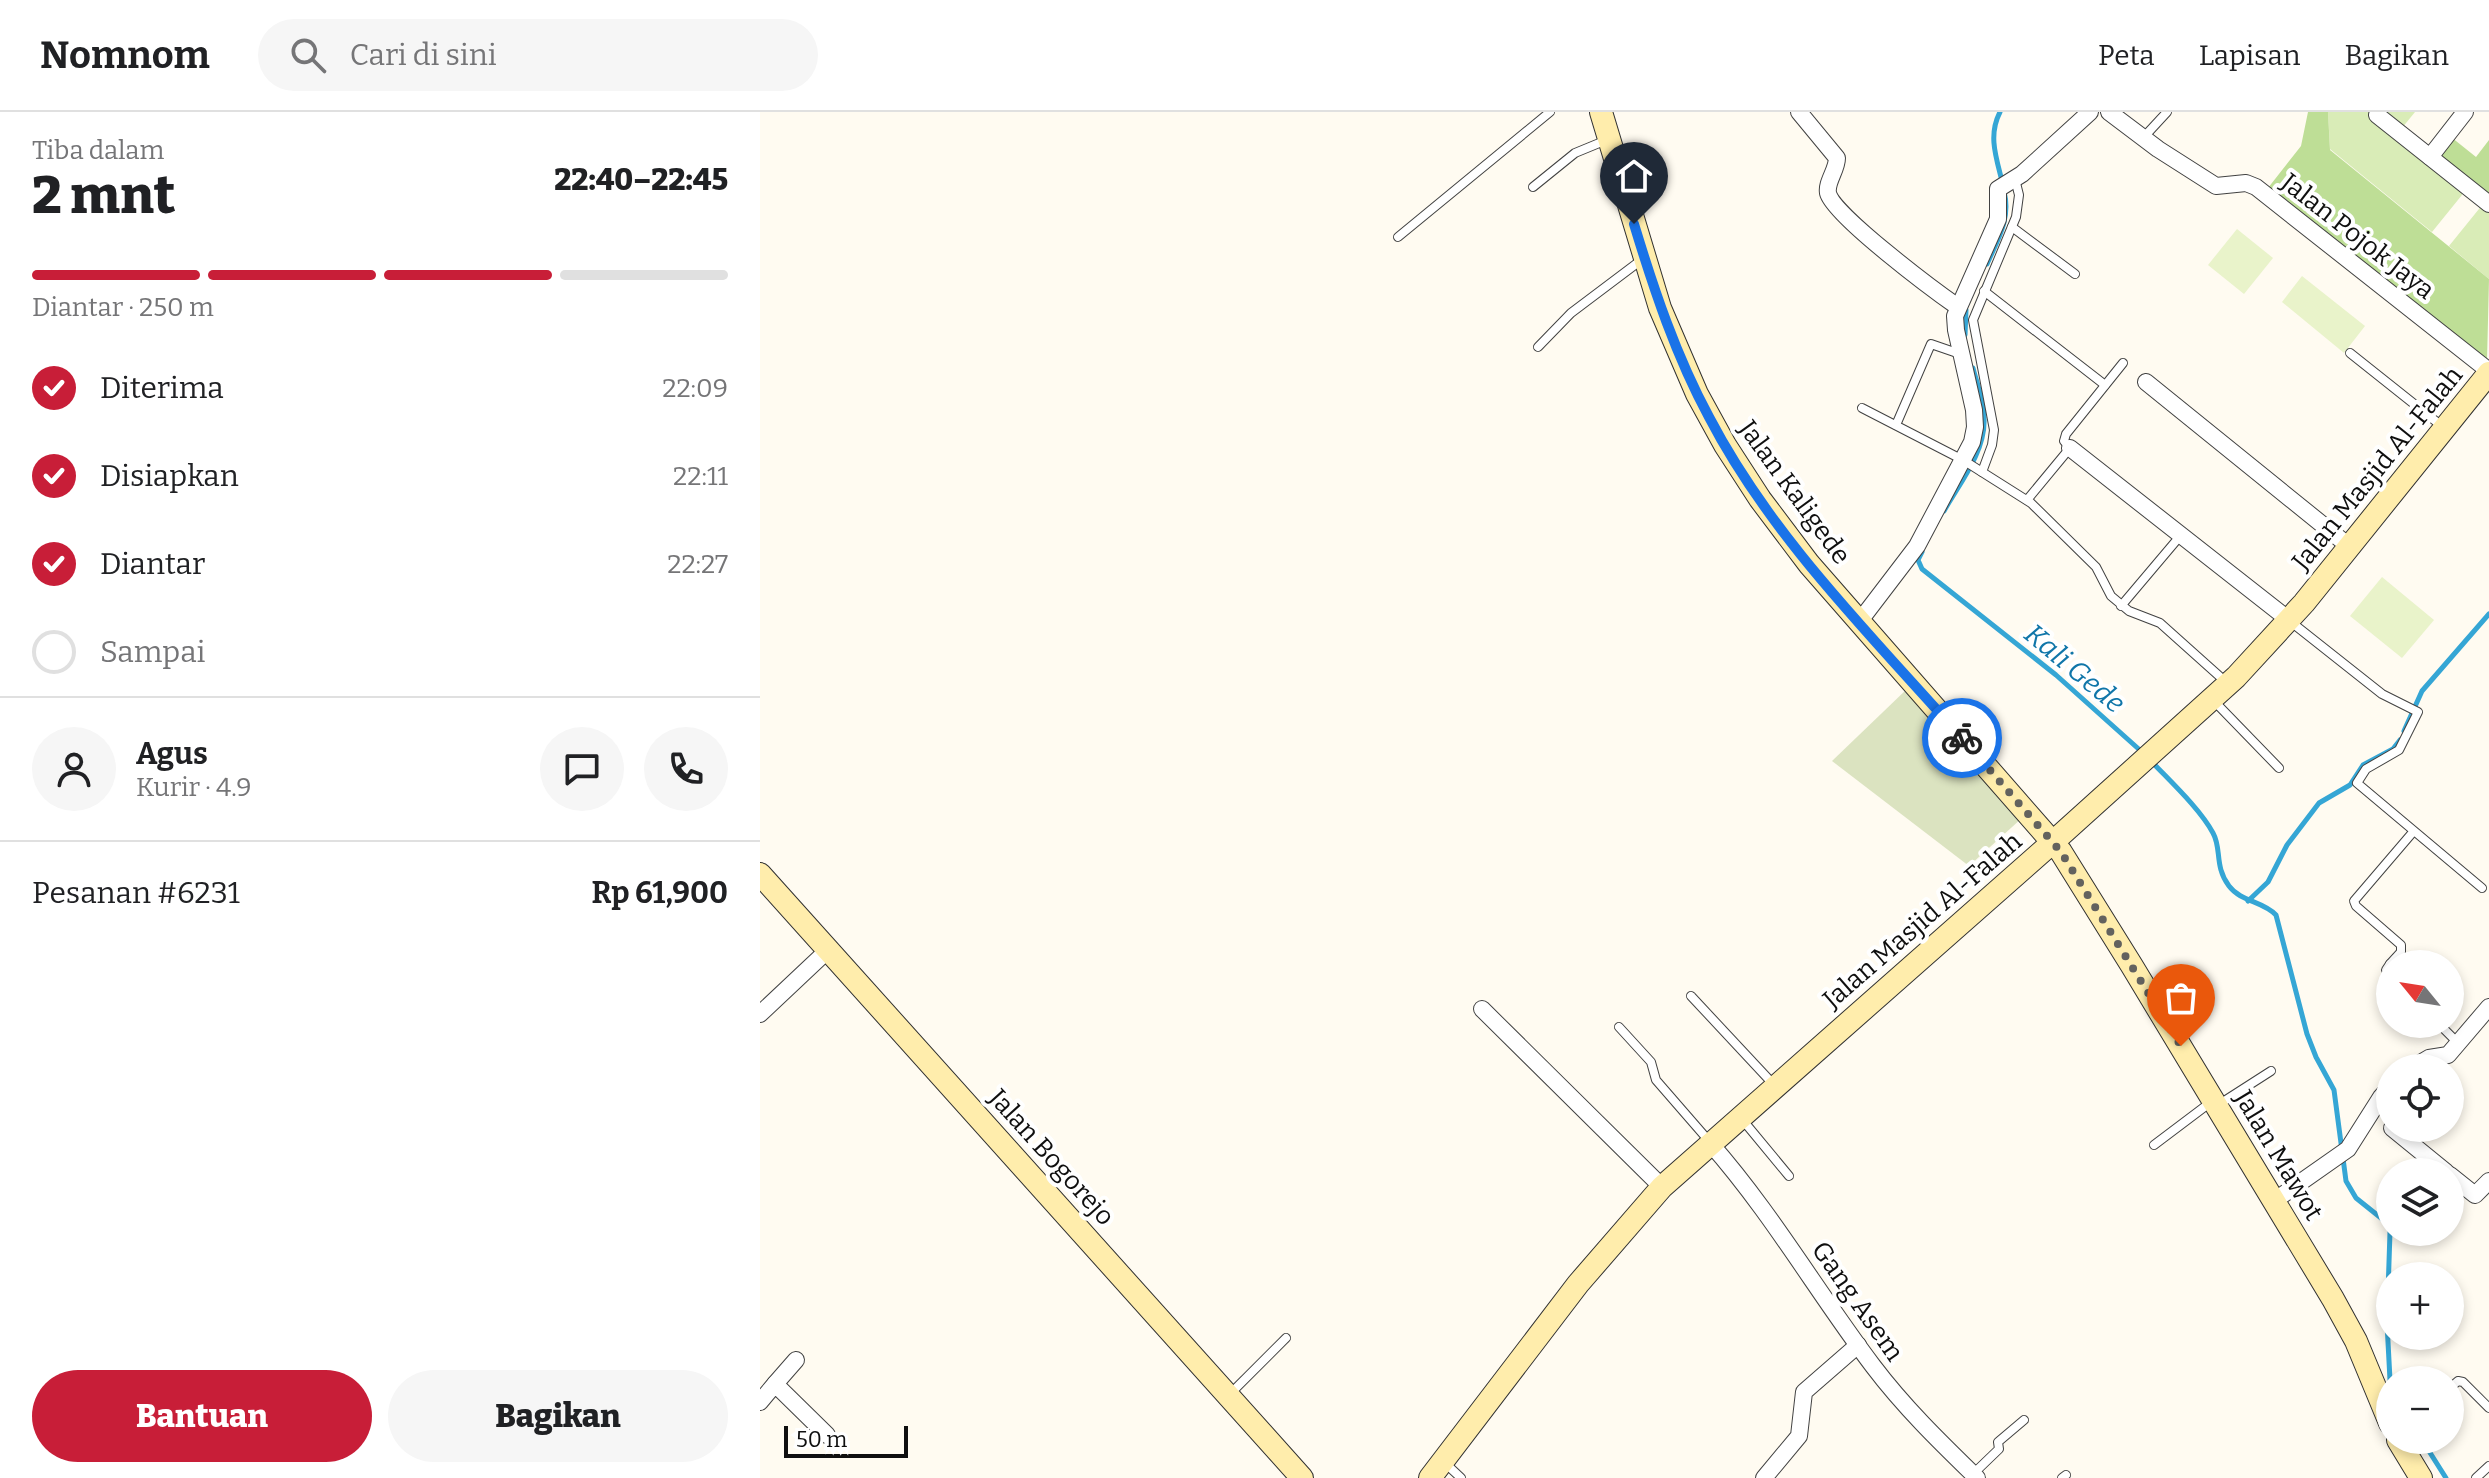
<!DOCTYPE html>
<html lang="id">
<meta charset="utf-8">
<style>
body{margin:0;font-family:Bitter,serif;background:#f6f6f6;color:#202124;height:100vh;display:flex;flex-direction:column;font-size:30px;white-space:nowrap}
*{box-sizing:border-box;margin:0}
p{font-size:26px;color:#757577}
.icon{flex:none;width:44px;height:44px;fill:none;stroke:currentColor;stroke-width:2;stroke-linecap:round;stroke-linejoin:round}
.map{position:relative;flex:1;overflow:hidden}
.side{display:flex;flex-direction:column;background:#fff;width:760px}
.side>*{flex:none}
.needle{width:52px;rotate:300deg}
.fabs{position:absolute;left:1616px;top:838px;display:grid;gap:16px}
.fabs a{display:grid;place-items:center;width:88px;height:88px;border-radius:50%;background:#fff;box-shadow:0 4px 12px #0003;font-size:40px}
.scale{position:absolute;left:24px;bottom:20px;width:124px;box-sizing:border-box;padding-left:8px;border:4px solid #0f0f0f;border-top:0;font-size:22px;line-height:28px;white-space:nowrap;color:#0f0f0f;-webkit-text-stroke:6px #fff;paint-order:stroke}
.pin{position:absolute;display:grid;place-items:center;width:68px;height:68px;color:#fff;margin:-82px -34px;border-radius:50% 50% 50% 0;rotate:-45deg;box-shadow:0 0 8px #0007}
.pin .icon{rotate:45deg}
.courier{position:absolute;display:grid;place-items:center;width:80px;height:80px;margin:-40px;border:6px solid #1a73e8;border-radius:50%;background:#fff;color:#222;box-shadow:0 2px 10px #0007}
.headline em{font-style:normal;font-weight:800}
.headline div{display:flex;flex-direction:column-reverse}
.headline{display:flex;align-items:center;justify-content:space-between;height:136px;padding:0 32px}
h1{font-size:52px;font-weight:800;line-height:60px}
.bar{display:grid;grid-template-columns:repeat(4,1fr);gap:12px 8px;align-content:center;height:96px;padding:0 32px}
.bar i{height:10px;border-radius:6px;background:#e0e0e0}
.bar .on{background:#c81e38}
.bar p{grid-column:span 4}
.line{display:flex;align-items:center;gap:20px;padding:0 32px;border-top:2px solid #e0e0e0}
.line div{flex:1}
.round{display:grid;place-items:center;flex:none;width:84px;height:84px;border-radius:42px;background:#f6f6f6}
ol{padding:0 32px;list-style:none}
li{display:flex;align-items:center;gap:24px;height:88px}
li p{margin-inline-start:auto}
li .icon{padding:8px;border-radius:50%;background:#c81e38;color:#fff;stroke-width:4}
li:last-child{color:#757577}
li i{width:44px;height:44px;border:4px solid #e0e0e0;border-radius:50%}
.action{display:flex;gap:16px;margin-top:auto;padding:16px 32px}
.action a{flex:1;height:92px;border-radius:48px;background:#c81e38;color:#fff;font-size:32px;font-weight:800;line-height:92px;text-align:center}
.action a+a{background:#f6f6f6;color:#202124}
header{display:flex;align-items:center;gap:48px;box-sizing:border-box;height:112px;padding:0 40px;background:#fff;border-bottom:2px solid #e0e0e0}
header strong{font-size:38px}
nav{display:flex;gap:44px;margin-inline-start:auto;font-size:28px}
.search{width:560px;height:72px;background:#f6f6f6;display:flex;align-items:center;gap:20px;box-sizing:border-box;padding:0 28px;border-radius:44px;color:#757577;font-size:30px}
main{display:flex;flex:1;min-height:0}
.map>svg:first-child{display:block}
.green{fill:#d9ecb7}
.forest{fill:#bede96}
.cemetery{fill:#dbe3c0}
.pitch{fill:#e9f3ca}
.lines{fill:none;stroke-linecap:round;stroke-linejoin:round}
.stream{stroke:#35a6d5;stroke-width:5}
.lane-casing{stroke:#424242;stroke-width:10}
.street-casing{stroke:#424242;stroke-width:18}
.secondary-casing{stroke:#313131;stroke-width:24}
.lane{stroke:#fff;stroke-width:8}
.street{stroke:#fff;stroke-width:16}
.secondary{stroke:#ffedac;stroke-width:22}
.done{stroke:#63625e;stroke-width:8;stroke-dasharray:0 14.4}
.route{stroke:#1a73e8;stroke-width:10}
.labels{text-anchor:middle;stroke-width:8;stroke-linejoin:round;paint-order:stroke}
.street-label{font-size:26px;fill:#0f0f0f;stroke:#fff}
.water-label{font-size:28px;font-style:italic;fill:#1076a9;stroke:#fff}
</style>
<header>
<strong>Nomnom</strong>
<div class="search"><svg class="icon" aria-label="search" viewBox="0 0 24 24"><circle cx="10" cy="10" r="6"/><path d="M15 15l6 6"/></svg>Cari di sini</div>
<nav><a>Peta</a><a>Lapisan</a><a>Bagikan</a></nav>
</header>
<main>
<section class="side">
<div class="headline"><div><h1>2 mnt</h1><p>Tiba dalam</p></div><em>22:40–22:45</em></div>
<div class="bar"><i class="on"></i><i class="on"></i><i class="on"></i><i></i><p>Diantar · 250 m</p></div>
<ol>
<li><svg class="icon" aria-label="check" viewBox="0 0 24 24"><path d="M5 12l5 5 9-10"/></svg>Diterima<p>22:09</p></li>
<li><svg class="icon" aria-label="check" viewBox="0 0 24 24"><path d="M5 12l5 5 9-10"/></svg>Disiapkan<p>22:11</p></li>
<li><svg class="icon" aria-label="check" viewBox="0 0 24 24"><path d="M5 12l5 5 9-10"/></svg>Diantar<p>22:27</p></li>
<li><i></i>Sampai</li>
</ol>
<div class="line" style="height:144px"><a class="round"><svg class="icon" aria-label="person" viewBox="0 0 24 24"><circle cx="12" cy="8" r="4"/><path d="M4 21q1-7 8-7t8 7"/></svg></a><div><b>Agus</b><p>Kurir · 4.9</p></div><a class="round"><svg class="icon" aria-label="chat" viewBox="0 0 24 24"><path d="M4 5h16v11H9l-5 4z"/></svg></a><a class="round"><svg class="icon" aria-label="phone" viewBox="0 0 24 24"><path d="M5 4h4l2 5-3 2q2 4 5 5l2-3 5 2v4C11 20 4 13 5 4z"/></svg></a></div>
<div class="line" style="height:104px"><div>Pesanan #6231</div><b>Rp 61,900</b></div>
<div class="action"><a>Bantuan</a><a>Bagikan</a></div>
</section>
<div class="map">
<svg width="1729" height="1366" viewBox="0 0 1729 1366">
<rect width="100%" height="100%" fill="#fffbf1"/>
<!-- green -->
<path class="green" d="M1568,0h87l-13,16 87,69v82l-40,-33 34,-42 -17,-14 -34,42 -102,-83z"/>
<!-- forest -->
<g class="forest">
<path d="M1548,0h20l2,38 159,129 -2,82 -219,-173 33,-42z"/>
<path d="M1691,25l25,20 13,-17v57l-52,-41z"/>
</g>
<!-- cemetery -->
<path class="cemetery" d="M1148,576l114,130 -53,48 -137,-105z"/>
<!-- pitch -->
<g class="pitch">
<path d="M1477,117l36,29 -29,36 -36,-29z"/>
<path d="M1542,164l63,50 -21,27 -62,-51z"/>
<path d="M1622,465l52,43 -32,38 -52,-42z"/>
</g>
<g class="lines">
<!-- stream -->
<g class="stream">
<path d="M1240,0c-12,23 -4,45 2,69"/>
<path d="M1227,152c11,-25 24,-45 17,-73"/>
<path d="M1205,223l1,-25"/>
<path d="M1184,399c15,-27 42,-60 40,-93 0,-17 -7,-34 -11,-50"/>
<path d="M1162,440l-4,8 4,9 134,106 86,77"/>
<path d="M1644,619l18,-40 67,-77"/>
<path d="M1392,650c19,20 48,47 61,71 9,16 1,33 16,53 12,16 34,15 47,29l31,119 9,23 18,33 12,91 10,17 30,24 4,8"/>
<path d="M1488,789l20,-19 19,-37 32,-42 31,-18 13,-20 30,-16 7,-9"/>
<path d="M1630,1268l-3,-57 3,-91"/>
<path d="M1662,1328l24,38"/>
</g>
<!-- lane casing -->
<g class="lane-casing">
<g id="lane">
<path d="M1383,26l24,-26"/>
<path d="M773,75l42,-34 34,-14"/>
<path d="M1252,115l63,47"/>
<path d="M638,125l152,-125"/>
<path d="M1224,179l121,94"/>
<path d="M778,235l33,-34 73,-55"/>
<path d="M1590,241l93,74"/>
<path d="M1102,296l101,52 68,43 65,64 15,29 18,15 31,12 67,60"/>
<path d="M1136,313l35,-81 29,10"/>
<path d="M1222,360l10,-27 2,-15 -21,-110 43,-103 3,-22 -4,-16"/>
<path d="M1267,388l43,-52 -6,-7 2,-7 57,-71"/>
<path d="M1361,494l60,-71"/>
<path d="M1531,510l91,72 36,18 -19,38 -33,19 -9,14 125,105"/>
<path d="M1453,588l66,68"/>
<path d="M1630,852l11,-12v-7l-45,-39 -2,-5 59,-69"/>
<path d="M1630,852l-4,6 4,6"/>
<path d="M931,884l84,90"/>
<path d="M1679,912l19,19"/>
<path d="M859,915l32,35 5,18 53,61"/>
<path d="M1458,993l53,-34"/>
<path d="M981,1006l48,58"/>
<path d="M1394,1033l57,-43"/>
<path d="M1690,1276l8,-7 5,1 26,26"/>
<path d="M470,1282l56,-56"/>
<path d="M684,1350l17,16"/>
<path d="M1213,1362l26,-25 -1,-7 26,-22"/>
<path d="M1302,1366l4,-3"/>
<path d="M1716,1366l13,-12"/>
</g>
</g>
<!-- street casing -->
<g class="street-casing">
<g id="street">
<path d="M1039,0l38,46c0,12 -11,24 -9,35 5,22 107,98 130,114"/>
<path d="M1349,0l49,37 58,37 30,-3 10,4 233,184"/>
<path d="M1617,3l112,89"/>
<path d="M1670,45l35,-45"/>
<path d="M1386,270l204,165"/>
<path d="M1310,336l219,172"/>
<path d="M1099,510l58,-76 55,-104 3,-15 -1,-17 -18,-80 -1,-14 43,-97v-30l24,-15 68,-62"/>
<path d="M722,897l180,178"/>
<path d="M0,902l68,-64"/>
<path d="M1652,956l17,-10 19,-3 41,-48"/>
<path d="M1632,1016l54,44"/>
<path d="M950,1031c61,69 107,149 163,223 31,41 67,76 104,112"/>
<path d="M1690,1063l25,20 14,-14"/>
<path d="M1514,1089l74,-52 33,-52 9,-10"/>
<path d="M15,1272l21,-24"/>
<path d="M0,1290l15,-18 52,51"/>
<path d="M1004,1366l35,-42 5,-44 54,-47"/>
</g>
</g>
<!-- secondary casing -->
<g class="secondary-casing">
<g id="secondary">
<path d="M841,0l59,196 37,86 28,51 35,54 49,65 252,288 71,114 201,333 23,42 34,82"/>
<path d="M0,762l542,604"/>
<path d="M1638,1328l23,38"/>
<path d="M670,1366l148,-194 84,-97 391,-345 183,-165 68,-74 185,-230"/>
</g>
</g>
<!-- lane -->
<use href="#lane" class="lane"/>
<!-- street -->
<use href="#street" class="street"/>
<!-- secondary -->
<use href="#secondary" class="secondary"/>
</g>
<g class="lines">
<!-- done -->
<path class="done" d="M1202,626l99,114 120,194"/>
<!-- route -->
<path class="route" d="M874,112c20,66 42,132 75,193 63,121 163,219 253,321"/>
</g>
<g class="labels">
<!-- street labels -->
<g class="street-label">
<text transform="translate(1598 124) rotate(38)" y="9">Jalan Pojok Jaya</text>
<text transform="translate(1617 356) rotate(-51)" y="9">Jalan Masjid Al-Falah</text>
<text transform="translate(1035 380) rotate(54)" y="9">Jalan Kaligede</text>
<text transform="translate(1162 808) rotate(-41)" y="9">Jalan Masjid Al-Falah</text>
<text transform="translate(1519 1043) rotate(59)" y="9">Jalan Mawot</text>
<text transform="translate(292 1045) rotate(48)" y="9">Jalan Bogorejo</text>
<text transform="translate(1098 1189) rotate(55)" y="9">Gang Asem</text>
</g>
<!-- water labels -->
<g class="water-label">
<text transform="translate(1315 556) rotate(40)" y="10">Kali Gede</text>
</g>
</g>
</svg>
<div class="fabs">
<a><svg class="needle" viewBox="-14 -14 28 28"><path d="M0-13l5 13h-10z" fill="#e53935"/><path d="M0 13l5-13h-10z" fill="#757577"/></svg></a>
<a><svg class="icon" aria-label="locate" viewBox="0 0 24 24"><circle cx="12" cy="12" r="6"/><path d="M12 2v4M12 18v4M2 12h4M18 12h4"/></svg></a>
<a><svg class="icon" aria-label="layers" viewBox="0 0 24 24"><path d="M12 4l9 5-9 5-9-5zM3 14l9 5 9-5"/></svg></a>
<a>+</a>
<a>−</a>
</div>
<div class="scale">50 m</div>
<div class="pin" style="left:1421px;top:934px;background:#ea580c"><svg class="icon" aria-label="bag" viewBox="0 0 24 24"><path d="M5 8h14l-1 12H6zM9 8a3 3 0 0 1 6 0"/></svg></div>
<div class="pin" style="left:874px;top:112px;background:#1f2937"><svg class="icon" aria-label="home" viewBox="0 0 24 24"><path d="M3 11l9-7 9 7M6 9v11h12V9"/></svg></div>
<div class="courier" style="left:1202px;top:626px"><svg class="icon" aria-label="bike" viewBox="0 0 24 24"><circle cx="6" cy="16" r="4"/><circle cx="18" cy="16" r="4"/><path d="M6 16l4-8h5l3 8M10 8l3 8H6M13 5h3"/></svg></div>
</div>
</main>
